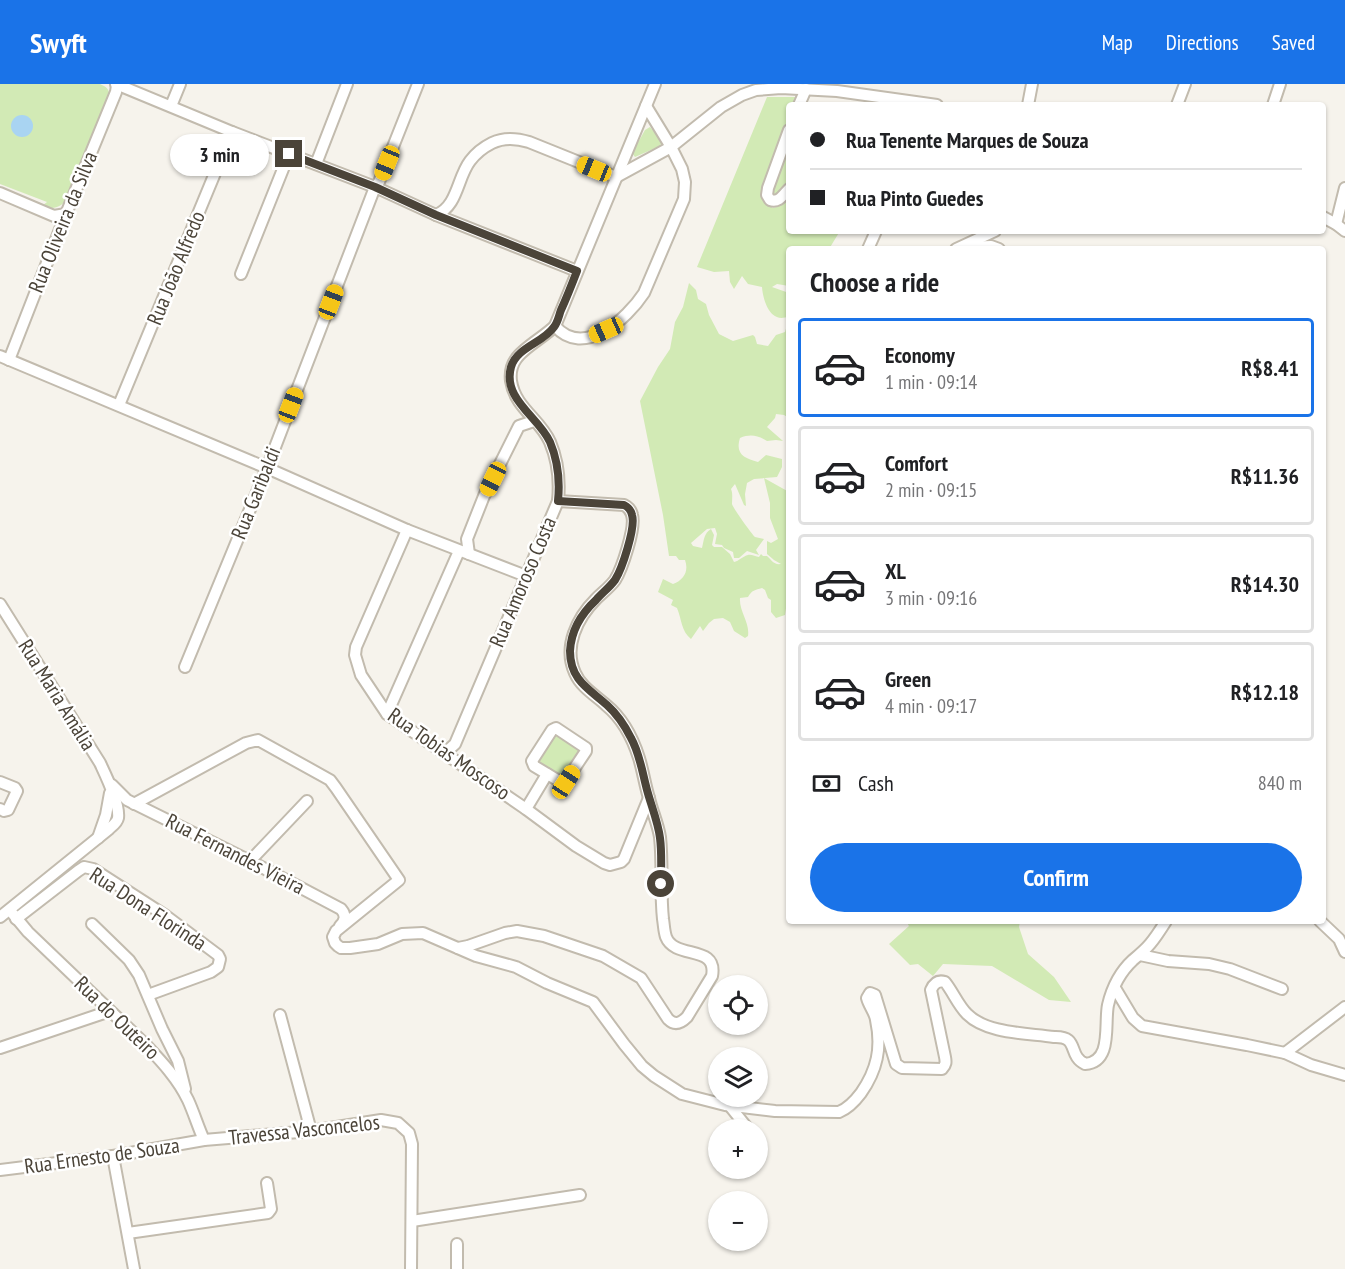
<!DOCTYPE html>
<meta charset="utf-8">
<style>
:root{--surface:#fff;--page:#f6f6f6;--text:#202124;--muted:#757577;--line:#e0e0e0;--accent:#1a73e8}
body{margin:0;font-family:"PT Sans Narrow",sans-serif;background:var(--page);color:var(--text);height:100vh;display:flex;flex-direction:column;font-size:22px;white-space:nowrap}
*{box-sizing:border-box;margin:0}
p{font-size:20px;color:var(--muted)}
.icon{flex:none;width:33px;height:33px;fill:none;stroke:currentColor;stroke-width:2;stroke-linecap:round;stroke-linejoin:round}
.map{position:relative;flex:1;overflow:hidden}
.panel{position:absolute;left:786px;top:162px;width:540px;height:678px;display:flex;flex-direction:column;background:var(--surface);border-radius:6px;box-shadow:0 2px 4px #0004}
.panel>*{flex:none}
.top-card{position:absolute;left:786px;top:18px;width:540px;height:132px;border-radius:6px;box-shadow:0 2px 4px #0004;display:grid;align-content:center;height:132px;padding:0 24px;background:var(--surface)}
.fabs{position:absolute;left:708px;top:891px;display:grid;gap:12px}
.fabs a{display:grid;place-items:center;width:60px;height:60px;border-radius:50%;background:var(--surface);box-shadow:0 2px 4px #0004;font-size:30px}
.end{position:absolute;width:27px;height:27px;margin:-14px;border:8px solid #4b4439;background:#fff;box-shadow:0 0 0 3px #fff}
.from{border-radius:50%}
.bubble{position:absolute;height:42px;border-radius:21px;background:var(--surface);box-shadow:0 2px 4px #0004;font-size:20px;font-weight:700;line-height:42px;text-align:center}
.car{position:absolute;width:18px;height:36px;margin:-18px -9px;border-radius:8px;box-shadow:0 0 4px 2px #0007;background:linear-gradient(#f5c518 24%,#345 0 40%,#f5c518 0 76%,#345 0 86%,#f5c518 0)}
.top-card b{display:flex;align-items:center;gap:21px;height:57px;font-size:22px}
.top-card b+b{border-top:2px solid var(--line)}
.top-card i{width:15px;height:15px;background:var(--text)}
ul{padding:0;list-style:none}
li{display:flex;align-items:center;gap:18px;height:99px;margin:0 12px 9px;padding:0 12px;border:3px solid var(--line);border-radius:6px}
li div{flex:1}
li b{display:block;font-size:22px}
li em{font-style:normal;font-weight:700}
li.current{border-color:var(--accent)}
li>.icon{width:54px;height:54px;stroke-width:1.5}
h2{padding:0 24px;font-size:27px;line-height:72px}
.pay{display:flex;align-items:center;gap:15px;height:66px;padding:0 24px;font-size:22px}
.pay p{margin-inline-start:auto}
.button{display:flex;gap:12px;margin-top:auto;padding:12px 24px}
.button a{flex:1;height:69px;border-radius:36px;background:var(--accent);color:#fff;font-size:24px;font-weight:700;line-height:69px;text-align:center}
header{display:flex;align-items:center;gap:36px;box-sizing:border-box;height:84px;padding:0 30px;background:var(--accent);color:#fff}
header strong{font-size:28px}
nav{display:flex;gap:33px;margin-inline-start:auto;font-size:21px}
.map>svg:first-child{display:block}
.green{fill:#d2eab5}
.water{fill:#a9d4f2}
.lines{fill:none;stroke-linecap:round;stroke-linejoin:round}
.minor-casing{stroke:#c2bbae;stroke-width:14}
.minor{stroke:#fff;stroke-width:10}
.route{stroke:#4b4439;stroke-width:8}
.labels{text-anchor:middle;stroke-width:5;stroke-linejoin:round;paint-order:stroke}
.street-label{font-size:21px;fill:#4b4439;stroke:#fff}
</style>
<header>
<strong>Swyft</strong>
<nav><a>Map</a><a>Directions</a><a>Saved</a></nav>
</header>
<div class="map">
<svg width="1345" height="1185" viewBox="0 0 1345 1185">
<rect width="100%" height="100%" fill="#f6f3ec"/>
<g class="green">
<path d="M 0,0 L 100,0 C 107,3 110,6 109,13 L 68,114 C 60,124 54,126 42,122 L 47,118 L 0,100 Z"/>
<path d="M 767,13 L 797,13 L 794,21 L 789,21 L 789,37 L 773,77 L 764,112 L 765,119 L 773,124 L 779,122 L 789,112 L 789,147 L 840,147 L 829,165 L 789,165 L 789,202 L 777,200 L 772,203 L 789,209 L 789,232 C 771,241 763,217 762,203 L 748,200 L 742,192 L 734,205 L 730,198 L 729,187 L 714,188 L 697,183 Z"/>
<path d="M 650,43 L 662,57 L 660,62 L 635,73 L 632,69 L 645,46 Z"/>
<path d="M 789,57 L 789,89 L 785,103 L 776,111 L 773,110 L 773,106 Z"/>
<path d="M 689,199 L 696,206 L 698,215 L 706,220 L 709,231 L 719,250 L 733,257 L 753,251 L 755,253 L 757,260 L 768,262 L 776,251 L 785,248 L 787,241 L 789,240 L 789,334 L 784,331 L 776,330 L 775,334 L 767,343 L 783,357 L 776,356 L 767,357 C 757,351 750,350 740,354 C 735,370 744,374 758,378 L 766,371 L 782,375 L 782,383 L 777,393 L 754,395 L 747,399 L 745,410 L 746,422 L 744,421 L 735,400 L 731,405 C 733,410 732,414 732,420 C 733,424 751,449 755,453 L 764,455 L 756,466 L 759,471 L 747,467 L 739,474 L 734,474 L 733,468 L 724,464 L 722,461 L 715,460 L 717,450 L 715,444 L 707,445 L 691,459 L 693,462 L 702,464 C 704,456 704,449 711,445 L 714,451 L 712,461 L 714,463 L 722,463 L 730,470 L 734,478 C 739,477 743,472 748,471 C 751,470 756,473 759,473 L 761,470 L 763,472 L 767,472 C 772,476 773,481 781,480 L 774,476 L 767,470 L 767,457 L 771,459 L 778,455 L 770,434 L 770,419 L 764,394 L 789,408 L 789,461 L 786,465 L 789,475 L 789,518 L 787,518 L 785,531 L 776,534 L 771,528 L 771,516 L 768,514 L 765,506 L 762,504 C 755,506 752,506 748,513 L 740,514 C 739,528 750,538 748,552 L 745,554 L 734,547 L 730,538 L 723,534 L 714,535 L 709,539 L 703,547 L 700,542 L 691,555 C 681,547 682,536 677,524 L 671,521 L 673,516 L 658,508 L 663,495 L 673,500 C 684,496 689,487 685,476 L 679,476 L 676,472 L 669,472 L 663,431 L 640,317 L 658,283 L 670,265 L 675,238 L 683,223 Z"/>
<path d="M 555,646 L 584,663 L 564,698 L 533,677 Z"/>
<path d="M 906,837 L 928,837 L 930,839 L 932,837 L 1020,837 L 1019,843 L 1028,870 L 1054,893 L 1071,918 L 1049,916 L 992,882 L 943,880 L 933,892 L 918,880 L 910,881 L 889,860 L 909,842 Z"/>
</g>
<circle class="water" cx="22" cy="42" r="11"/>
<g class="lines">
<g class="minor-casing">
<g id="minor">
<path d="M 116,0 L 232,48 L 375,103 L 436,131 L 577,187"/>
<path d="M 799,21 L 806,5"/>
<path d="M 1028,21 L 1032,0"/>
<path d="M 1177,21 L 1185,0"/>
<path d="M 1273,21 L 1280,0"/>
<path d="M 171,22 L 180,0"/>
<path d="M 789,46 L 768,104 L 767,111 L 770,116 C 779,119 783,111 789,105"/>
<path d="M 316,80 L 347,0"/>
<path d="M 616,93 L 671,63 L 721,23 L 742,11 L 756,6 L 781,4 L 837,7 L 937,21"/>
<path d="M 0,109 L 54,132 L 66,130"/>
<path d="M 436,131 C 458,122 457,94 470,77 C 476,69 484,63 492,59 C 504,53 516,54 529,58 L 616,93"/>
<path d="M 1323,133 L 1336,140 L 1345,147"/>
<path d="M 1336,140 L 1345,104"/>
<path d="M 967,163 L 991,162 L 999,165"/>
<path d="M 868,165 L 876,147"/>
<path d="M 956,165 L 995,147"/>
<path d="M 241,190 L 289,70"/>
<path d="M 555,242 C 583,275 627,235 644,209 L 684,115 L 685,98 L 682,85 L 671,63 L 646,22"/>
<path d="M 0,272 L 267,384 L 407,446 L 526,492"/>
<path d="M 9,276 L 66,130 L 116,8 L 117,1"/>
<path d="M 119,321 L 232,48"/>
<path d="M 407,446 L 356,563 L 355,571 L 361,591 L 387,630 L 526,725 L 576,762 L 604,779 L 610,781 L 621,778 L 624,775 L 649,714"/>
<path d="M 469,470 L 467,455 L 484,412 L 519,342 L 534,337"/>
<path d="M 0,520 L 100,679 C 106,692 120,720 118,734 C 117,739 112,742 109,745 L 0,833"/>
<path d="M 185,583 L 267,384 L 375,103 L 379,98 L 418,0"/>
<path d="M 387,630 L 459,467"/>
<path d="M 556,644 L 586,664 L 586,667 L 564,700 L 534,682 L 532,677 L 552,646 Z"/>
<path d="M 445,669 L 455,660 L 558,417 C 560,397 558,377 550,358 C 540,335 515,324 511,297 C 510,289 511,282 516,275 C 523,264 544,253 555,242 L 655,0"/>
<path d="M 0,698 L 15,704 L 17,707 L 8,726 L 4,727 L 0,725"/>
<path d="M 112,701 L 127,716 L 250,777 L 341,825 C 346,831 346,836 340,842"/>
<path d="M 134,720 L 246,659 L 258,656 L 330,696 L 336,704 L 399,796 L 336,847 L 333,853 L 335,859 L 338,862 L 341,864 L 350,864 L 378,860 L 402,850 L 423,849 L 476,872 L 516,883 L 547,899 L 593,918 L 624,960 L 642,982 L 654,992 L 682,1010 L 725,1021 L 775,1027 L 839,1028 C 849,1024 855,1017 861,1009 C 877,986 882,964 876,936 C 875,928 869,922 867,914 L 870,909 L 875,911 L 896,980 L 902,984 L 942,985 C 946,981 946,978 945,973 L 931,906 C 934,899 938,896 945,898 C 953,908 958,921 967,930 C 987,950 1027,949 1054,953 C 1080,952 1067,971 1085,980 C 1113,978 1104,940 1108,921 C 1112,904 1120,888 1133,876 C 1139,871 1145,866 1150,860 C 1156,853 1161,845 1166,837"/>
<path d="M 526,725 L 547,690"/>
<path d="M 98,754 L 106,731 L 110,709"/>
<path d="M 250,777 L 307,717"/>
<path d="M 13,830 L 28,848 L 147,962 C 162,978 178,995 188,1016 C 194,1029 198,1043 204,1056"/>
<path d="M 16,835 L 78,787 L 84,783 L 93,785 L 166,832 L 218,871 L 220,875 L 218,883 L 211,888 L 148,911"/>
<path d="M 1320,837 L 1339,855 L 1345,868"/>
<path d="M 92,840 L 129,876 L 139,891 L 162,945 L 178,977 L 185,1005"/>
<path d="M 458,864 L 468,862 L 505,849 L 517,847 L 544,852 L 603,872 L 641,894 L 668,935 C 675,942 681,939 687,933 L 712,892 C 718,860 675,876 666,853 C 664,847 664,841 663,835 C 660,808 663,780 660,753 C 658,740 652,727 649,714 C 645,701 643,687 639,674 C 633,655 622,634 606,621 C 595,611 581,603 575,589 C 563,563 577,534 596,515 C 602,509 610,503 615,496 C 622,485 636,443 632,431 C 631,426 628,423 624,421 L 558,417"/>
<path d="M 1140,871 L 1168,877 L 1209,880 L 1230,885 L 1282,905"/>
<path d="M 1115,904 L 1133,934 L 1142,942 L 1247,961 L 1285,969 L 1311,981 L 1345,991"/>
<path d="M 280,931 L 311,1047"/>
<path d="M 0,964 L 110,927"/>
<path d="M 1285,969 L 1345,923"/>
<path d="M 729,1021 L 749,1046"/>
<path d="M 113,1072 L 134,1185"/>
<path d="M 0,1086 L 113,1072 L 204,1056 L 311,1047 L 381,1036 L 398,1039 L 409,1049 L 412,1060 L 411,1185"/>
<path d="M 412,1137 L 580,1111"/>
<path d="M 128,1149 L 268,1129 L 271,1125 L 267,1099"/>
<path d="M 457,1185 L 457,1160"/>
</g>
</g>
<use href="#minor" class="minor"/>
</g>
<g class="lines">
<path class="route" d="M 289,70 L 375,103 L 436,131 L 577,187 C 572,200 567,213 561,226 C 559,231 558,238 554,243 C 543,259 517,263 511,283 C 502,315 539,333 550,358 C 558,377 560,397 558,417 L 624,421 C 628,423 631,426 632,431 C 636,443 622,485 615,496 C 609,504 602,509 596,516 C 582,529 571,547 570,567 C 570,596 589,605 607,621 C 617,630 625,642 631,654 C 639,668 642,686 646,702 C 650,719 658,737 660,754 C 662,769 661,785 661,800"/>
</g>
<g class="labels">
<g class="street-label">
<text transform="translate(63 138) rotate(-68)" y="7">Rua Oliveira da Silva</text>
<text transform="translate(176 184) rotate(-68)" y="7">Rua João Alfredo</text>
<text transform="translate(256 409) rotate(-68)" y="7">Rua Garibaldi</text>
<text transform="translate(523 498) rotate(-67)" y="7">Rua Amoroso Costa</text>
<text transform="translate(57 611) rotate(58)" y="7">Rua Maria Amália</text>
<text transform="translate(449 670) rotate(35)" y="7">Rua Tobias Moscoso</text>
<text transform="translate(235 770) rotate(27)" y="7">Rua Fernandes Vieira</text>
<text transform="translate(148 825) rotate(33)" y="7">Rua Dona Florinda</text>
<text transform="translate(117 934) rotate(44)" y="7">Rua do Outeiro</text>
<text transform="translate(304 1046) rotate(-6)" y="7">Travessa Vasconcelos</text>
<text transform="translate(102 1072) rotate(-8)" y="7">Rua Ernesto de Souza</text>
</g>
</g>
</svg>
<div class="fabs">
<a><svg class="icon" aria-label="locate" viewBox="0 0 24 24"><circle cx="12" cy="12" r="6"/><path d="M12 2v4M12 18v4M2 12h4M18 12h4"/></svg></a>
<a><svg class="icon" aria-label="layers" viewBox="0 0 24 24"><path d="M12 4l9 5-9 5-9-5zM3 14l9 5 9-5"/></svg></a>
<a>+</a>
<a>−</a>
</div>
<i class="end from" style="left:661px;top:800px"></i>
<i class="end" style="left:289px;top:70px"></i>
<div class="bubble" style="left:170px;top:50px;width:99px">3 min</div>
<i class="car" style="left:387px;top:79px;rotate:202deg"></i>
<i class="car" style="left:594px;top:85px;rotate:292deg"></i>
<i class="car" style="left:331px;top:218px;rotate:21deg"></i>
<i class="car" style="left:606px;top:246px;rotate:246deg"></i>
<i class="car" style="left:291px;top:321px;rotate:21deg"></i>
<i class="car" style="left:493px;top:395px;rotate:206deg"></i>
<i class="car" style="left:566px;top:698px;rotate:33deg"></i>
<div class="top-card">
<b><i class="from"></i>Rua Tenente Marques de Souza</b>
<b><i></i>Rua Pinto Guedes</b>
</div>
<section class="panel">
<h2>Choose a ride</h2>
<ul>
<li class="current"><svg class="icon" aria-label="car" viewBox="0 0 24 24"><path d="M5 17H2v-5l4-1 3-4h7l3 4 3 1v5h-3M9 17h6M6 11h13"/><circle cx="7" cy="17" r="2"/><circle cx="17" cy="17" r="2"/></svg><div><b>Economy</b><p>1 min · 09:14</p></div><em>R$8.41</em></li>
<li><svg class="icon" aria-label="car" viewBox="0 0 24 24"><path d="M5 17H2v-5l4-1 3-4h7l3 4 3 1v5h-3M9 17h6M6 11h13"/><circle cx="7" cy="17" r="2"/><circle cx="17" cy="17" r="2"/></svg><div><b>Comfort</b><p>2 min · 09:15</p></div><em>R$11.36</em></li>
<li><svg class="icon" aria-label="car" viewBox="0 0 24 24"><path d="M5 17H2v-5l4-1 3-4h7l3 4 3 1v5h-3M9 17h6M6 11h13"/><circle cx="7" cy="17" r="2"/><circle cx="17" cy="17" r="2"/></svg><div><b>XL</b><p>3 min · 09:16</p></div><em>R$14.30</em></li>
<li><svg class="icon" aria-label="car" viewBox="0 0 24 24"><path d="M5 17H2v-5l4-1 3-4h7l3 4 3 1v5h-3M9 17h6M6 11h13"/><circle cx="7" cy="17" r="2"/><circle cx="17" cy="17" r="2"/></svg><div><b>Green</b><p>4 min · 09:17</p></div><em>R$12.18</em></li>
</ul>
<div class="pay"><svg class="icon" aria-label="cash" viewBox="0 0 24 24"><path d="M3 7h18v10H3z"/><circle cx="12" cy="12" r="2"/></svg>Cash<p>840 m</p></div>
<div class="button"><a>Confirm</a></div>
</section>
</div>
